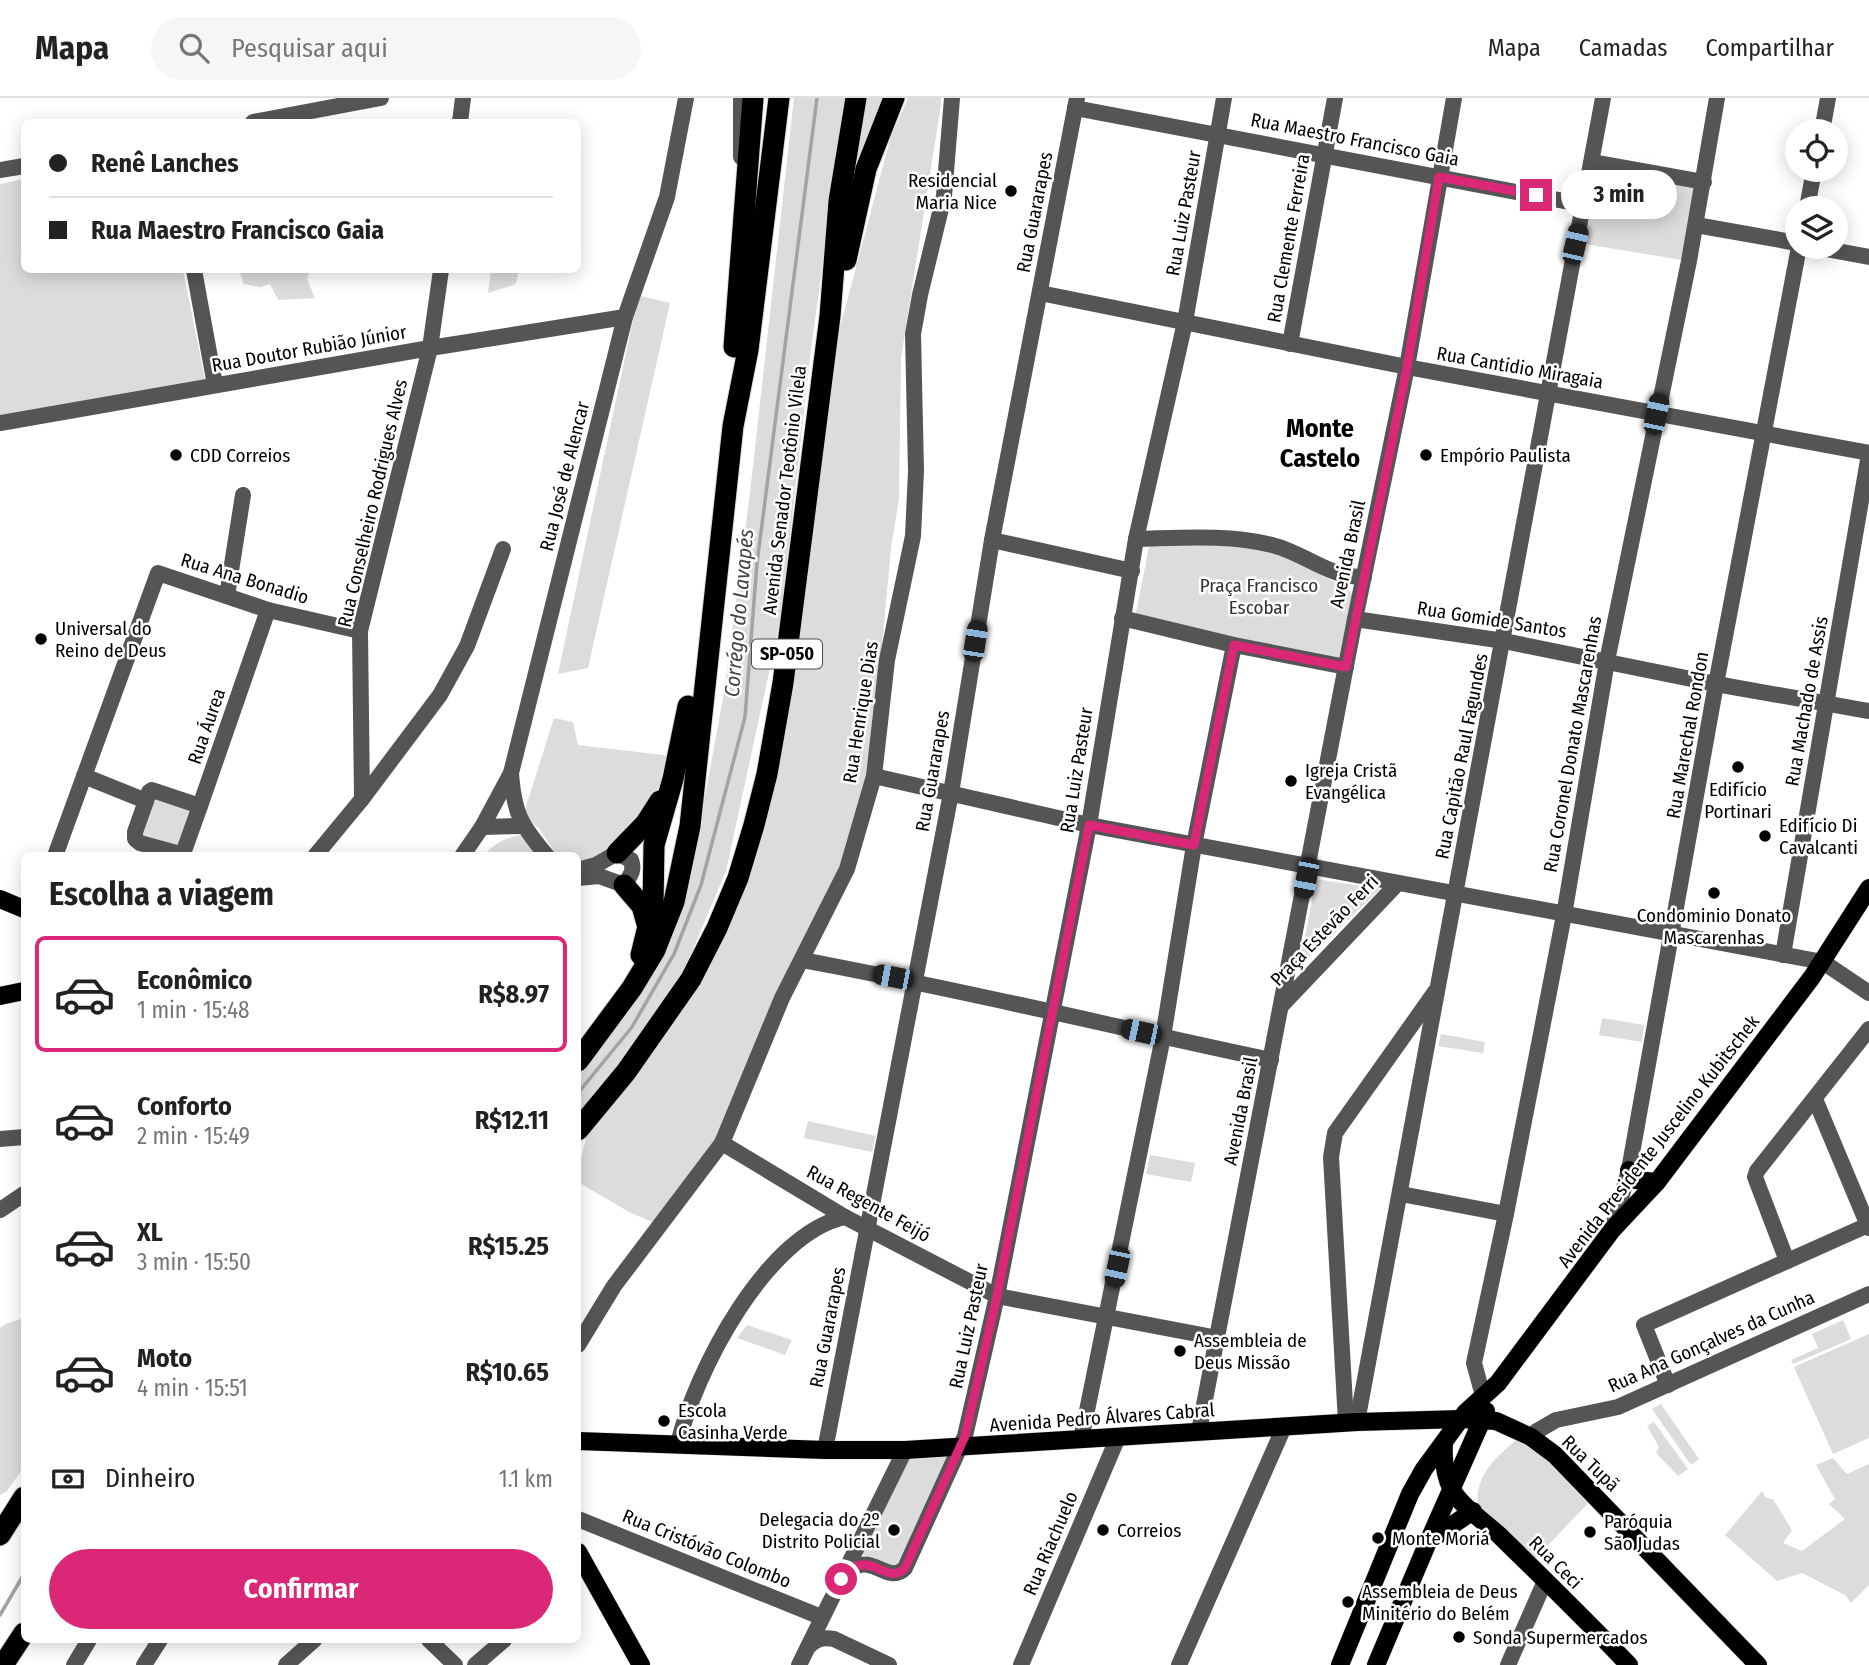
<!DOCTYPE html>
<html lang="pt">
<meta charset="utf-8">
<style>
:root{--surface:#fff;--page:#f6f6f6;--text:#222;--muted:#767676;--line:#e0e0e0;--accent:#db2777}
body{margin:0;font-family:"Fira Sans Condensed",sans-serif;background:var(--page);color:var(--text);height:100vh;display:flex;flex-direction:column;font-size:26px;white-space:nowrap}
*{box-sizing:border-box;margin:0}
p{font-size:23px;color:var(--muted)}
.icon{flex:none;width:38px;height:38px;fill:none;stroke:currentColor;stroke-width:2;stroke-linecap:round;stroke-linejoin:round}
.map{position:relative;flex:1;overflow:hidden}
.details{position:absolute;left:21px;top:754px;width:560px;height:791px;display:flex;flex-direction:column;background:var(--surface);border-radius:10px;box-shadow:0 4px 18px #0003}
.details>*{flex:none}
.top-card{position:absolute;left:21px;top:21px;width:560px;height:154px;border-radius:10px;box-shadow:0 4px 18px #0003;display:grid;align-content:center;height:154px;padding:0 28px;background:var(--surface)}
.buttons{position:absolute;left:1785px;top:21px;display:grid;gap:14px}
.buttons a{display:grid;place-items:center;width:63px;height:63px;border-radius:50%;background:var(--surface);box-shadow:0 4px 18px #0003;font-size:35px}
.end{position:absolute;width:32px;height:32px;margin:-16px;border:9px solid #db2777;background:#fff;box-shadow:0 0 0 4px #fff}
.from{border-radius:50%}
.bubble{position:absolute;height:49px;border-radius:24px;background:var(--surface);box-shadow:0 4px 18px #0003;font-size:23px;font-weight:700;line-height:49px;text-align:center}
.car{position:absolute;width:21px;height:42px;margin:-21px -10px;border-radius:9px;box-shadow:0 0 5px 2px #0007;background:linear-gradient(#222 24%,#8ab4d8 0 40%,#222 0 76%,#8ab4d8 0 86%,#222 0)}
.top-card b{display:flex;align-items:center;gap:24px;height:66px;font-size:26px}
.top-card b+b{border-top:2px solid var(--line)}
.top-card i{width:18px;height:18px;background:var(--text)}
ul{padding:0;list-style:none}
li{display:flex;align-items:center;gap:21px;height:116px;margin:0 14px 10px;padding:0 14px;border:4px solid transparent;border-radius:10px}
li div{flex:1}
li b{display:block;font-size:26px}
li em{font-style:normal;font-weight:700}
li.current{border-color:var(--accent)}
li>.icon{width:63px;height:63px;stroke-width:1.5}
h2{padding:0 28px;font-size:32px;line-height:84px}
.pay{display:flex;align-items:center;gap:18px;height:77px;padding:0 28px;font-size:26px}
.pay p{margin-inline-start:auto}
.cta{display:flex;gap:14px;margin-top:auto;padding:14px 28px}
.cta a{flex:1;height:80px;border-radius:42px;background:var(--accent);color:#fff;font-size:28px;font-weight:700;line-height:80px;text-align:center}
header{display:flex;align-items:center;gap:42px;box-sizing:border-box;height:98px;padding:0 35px;background:var(--surface);border-bottom:2px solid var(--line)}
header strong{font-size:33px}
nav{display:flex;gap:38px;margin-inline-start:auto;font-size:24px}
.search{width:490px;height:63px;background:var(--page);display:flex;align-items:center;gap:18px;box-sizing:border-box;padding:0 24px;border-radius:38px;color:var(--muted);font-size:26px}
.map>svg:first-child{display:block}
.green{fill:#dcdcdc}
.lines{fill:none;stroke-linecap:round;stroke-linejoin:round}
.stream{stroke:#a3a3a3;stroke-width:3.5}
.major-casing{stroke:#dbdbdb;stroke-width:19}
.highway-casing{stroke:#dbdbdb;stroke-width:23}
.minor{stroke:#555;stroke-width:16}
.major{stroke:#000;stroke-width:18}
.highway{stroke:#000;stroke-width:21}
.route{stroke:#db2777;stroke-width:9}
.poi-dot{fill:#000;stroke:#fff;stroke-width:2.5}
.labels{text-anchor:middle;stroke-width:5;stroke-linejoin:round;paint-order:stroke}
.shield{fill:#fff;stroke:#4c4c4c;stroke-width:2}
.shield-label{font-size:18px;font-weight:bold;fill:#000}
.street-label{font-size:19px;fill:#000;stroke:#fff}
.poi-label{font-size:19px;fill:#000;stroke:#fff;text-anchor:start}
.park-label{font-size:19px;fill:#333;stroke:#fff}
.water-label{font-size:21px;font-style:italic;fill:#444;stroke:#fff}
.district-label{font-size:26px;font-weight:bold;fill:#000;stroke:#fff}
</style>
<header>
<strong>Mapa</strong>
<div class="search"><svg class="icon" aria-label="search" viewBox="0 0 24 24"><circle cx="10" cy="10" r="6"/><path d="M15 15l6 6"/></svg>Pesquisar aqui</div>
<nav><a>Mapa</a><a>Camadas</a><a>Compartilhar</a></nav>
</header>
<div class="map">
<svg width="1869" height="1567" viewBox="0 0 1869 1567">
<rect width="100%" height="100%" fill="#fff"/>
<g class="green">
<path d="M 794,0 L 846,0 L 811,251 L 781,519 L 726,773 L 682,877 L 578,1021 L 578,970 L 680,811 L 693,763 L 724,595 L 750,395 Z"/>
<path d="M 861,0 L 883,0 L 851,86 Z"/>
<path d="M 908,0 L 941,0 L 941,6 L 901,260 L 899,401 L 891,450 L 870,678 L 843,770 L 718,1044 L 655,1125 L 629,1114 L 578,1084 L 578,1070 L 588,1035 L 741,779 L 797,530 L 838,237 L 891,38 Z"/>
<path d="M 1598,70 L 1697,89 L 1682,162 L 1585,146 Z"/>
<path d="M 24,81 L 24,172 L 183,172 L 205,282 L 0,320 L 0,86 Z"/>
<path d="M 240,172 L 310,172 L 307,181 L 315,200 L 278,202 L 270,186 L 260,189 L 243,186 Z"/>
<path d="M 491,172 L 519,172 L 516,186 L 488,195 Z"/>
<path d="M 641,198 L 670,205 L 588,570 L 558,576 L 635,212 Z"/>
<path d="M 1160,445 C 1197,447 1240,443 1275,455 C 1302,465 1329,480 1353,496 L 1341,561 L 1135,520 L 1149,449 Z"/>
<path d="M 554,620 L 573,624 L 578,647 L 672,658 C 666,682 633,734 612,749 C 602,757 589,761 578,766 L 578,758 L 557,758 L 539,730 L 523,718 Z"/>
<path d="M 155,697 L 192,710 L 177,752 L 140,740 Z"/>
<path d="M 523,737 L 540,758 L 483,758 C 493,746 508,738 523,737 Z"/>
<path d="M 1316,781 L 1380,791 L 1299,870 Z"/>
<path d="M 1602,920 L 1644,927 L 1642,944 L 1599,937 Z"/>
<path d="M 1441,936 L 1485,944 L 1483,955 L 1438,948 Z"/>
<path d="M 808,1023 L 876,1038 L 872,1054 L 804,1040 Z"/>
<path d="M 1150,1057 L 1195,1065 L 1191,1084 L 1146,1076 Z"/>
<path d="M 24,1220 L 24,1369 L 6,1394 L 0,1397 L 0,1230 L 5,1226 Z"/>
<path d="M 1843,1222 L 1851,1241 L 1793,1266 L 1791,1262 L 1818,1250 L 1812,1236 Z"/>
<path d="M 747,1227 L 792,1242 L 785,1257 L 737,1240 Z"/>
<path d="M 1869,1236 L 1869,1340 L 1833,1356 L 1794,1269 Z"/>
<path d="M 1661,1306 L 1699,1361 L 1691,1367 L 1652,1311 Z"/>
<path d="M 1654,1324 L 1688,1371 L 1678,1378 L 1656,1355 L 1659,1349 L 1647,1328 Z"/>
<path d="M 1519,1340 L 1534,1349 L 1593,1400 L 1535,1461 L 1480,1413 C 1469,1383 1497,1357 1519,1340 Z"/>
<path d="M 910,1356 L 946,1358 L 949,1363 L 894,1473 L 860,1455 Z"/>
<path d="M 1833,1360 L 1847,1376 L 1869,1366 L 1869,1487 L 1851,1505 L 1845,1497 L 1802,1475 L 1777,1483 L 1725,1437 L 1762,1393 L 1766,1400 L 1773,1401 L 1792,1432 L 1783,1445 L 1802,1453 L 1845,1421 L 1829,1406 L 1835,1401 L 1816,1367 Z"/>
</g>
<g class="lines">
<g class="stream">
<path d="M 578,995 L 632,929 L 674,856 L 701,787 L 745,619 L 757,465 L 817,0"/>
<path d="M 0,1517 L 24,1476"/>
</g>
<g class="major-casing">
<g id="major">
<path d="M 0,801 L 24,811"/>
<path d="M 0,898 L 24,893"/>
<path d="M 1629,1072 L 1636,1082 L 1657,1084"/>
<path d="M 578,1343 L 825,1352 L 905,1352 L 1357,1324 L 1461,1321 L 1496,1323 L 1531,1339 L 1555,1357 L 1758,1567"/>
<path d="M 1444,1345 C 1443,1361 1444,1377 1452,1392 C 1463,1410 1484,1423 1499,1437 C 1543,1480 1587,1523 1629,1567"/>
<path d="M 1430,1442 L 1473,1413"/>
<path d="M 578,1454 L 641,1567"/>
<path d="M 1340,1567 L 1410,1396 L 1424,1371 L 1465,1315 L 1498,1285 L 1612,1132 L 1657,1084 L 1812,879 L 1869,790"/>
<path d="M 1376,1567 L 1428,1444 L 1486,1313"/>
</g>
</g>
<g class="highway-casing">
<g id="highway">
<path d="M 846,162 L 866,71 L 894,0"/>
<path d="M 734,249 L 753,0"/>
<path d="M 617,755 L 646,725 L 660,703"/>
<path d="M 624,787 L 642,808 L 648,829"/>
<path d="M 641,857 L 653,808 L 654,747 L 673,681 L 688,608"/>
<path d="M 578,963 L 632,890 L 655,852 L 674,804 L 690,728 L 733,328 L 748,252 L 779,0"/>
<path d="M 578,1032 L 626,974 L 691,881 L 717,830 L 738,780 L 754,727 L 767,676 L 783,585 L 830,218 L 839,103 L 856,0"/>
<path d="M 0,1437 L 24,1399"/>
<path d="M 3,1567 L 24,1535"/>
</g>
</g>
<g class="minor">
<path d="M 741,0 L 741,59"/>
<path d="M 1075,10 L 1585,107"/>
<path d="M 253,24 L 381,0"/>
<path d="M 460,24 L 463,0"/>
<path d="M 1822,33 L 1828,0"/>
<path d="M 1593,64 L 1704,84"/>
<path d="M 0,72 L 24,68"/>
<path d="M 1807,110 L 1814,72"/>
<path d="M 1696,127 L 1797,145"/>
<path d="M 1815,149 L 1869,159"/>
<path d="M 194,172 L 215,287"/>
<path d="M 1040,195 L 1407,269 L 1869,355"/>
<path d="M 1290,246 L 1335,0"/>
<path d="M 0,325 L 430,250 L 625,219"/>
<path d="M 1136,441 C 1181,440 1228,436 1272,447 C 1305,455 1327,479 1364,479"/>
<path d="M 992,442 L 1132,473"/>
<path d="M 227,498 L 243,397"/>
<path d="M 1122,520 L 1234,547 L 1346,569"/>
<path d="M 1355,521 L 1504,543 L 1716,586 L 1869,613"/>
<path d="M 511,675 C 514,716 521,727 547,758"/>
<path d="M 84,678 L 146,703 L 149,694 L 152,692 L 200,708"/>
<path d="M 874,678 L 1089,727 L 1823,864 L 1869,895"/>
<path d="M 362,701 L 360,533 L 430,250 L 441,172"/>
<path d="M 146,703 L 135,734 L 135,741 L 140,745 L 180,756 L 185,750 L 200,708 L 268,512"/>
<path d="M 482,729 L 523,728"/>
<path d="M 55,758 L 158,475 L 268,512 L 360,533"/>
<path d="M 315,758 L 362,701 L 440,597 L 467,548 L 503,451"/>
<path d="M 462,758 L 482,729 L 511,675 L 625,219 L 667,99 L 686,0"/>
<path d="M 578,772 L 596,767 L 617,755 L 631,762 C 635,773 630,778 624,787 L 599,778 L 578,780"/>
<path d="M 1783,857 L 1869,356"/>
<path d="M 802,862 C 959,891 1115,929 1271,962"/>
<path d="M 1282,907 L 1397,786"/>
<path d="M 1815,1001 L 1869,1130"/>
<path d="M 0,1041 L 24,1039"/>
<path d="M 722,1045 L 845,1119 L 997,1198 L 1218,1240"/>
<path d="M 1401,1096 L 1506,1116"/>
<path d="M 0,1112 L 24,1096"/>
<path d="M 1612,1132 L 1629,1072 L 1716,586 L 1799,149"/>
<path d="M 1787,1163 L 1755,1079 L 1757,1073 L 1869,931"/>
<path d="M 578,1247 L 614,1188 L 722,1045 L 782,900 L 847,771 L 874,678 L 887,562 L 913,438 L 916,373 L 913,236 L 920,197 L 944,98 L 952,0"/>
<path d="M 1668,1287 L 1644,1227 L 1868,1127"/>
<path d="M 1483,1298 L 1474,1265 L 1506,1116 L 1564,817 L 1607,563 L 1689,163 L 1717,0"/>
<path d="M 1346,1324 L 1331,1059 L 1335,1035 L 1435,894"/>
<path d="M 1357,1324 L 1603,0"/>
<path d="M 1199,1333 L 1355,521 L 1407,269 L 1454,0"/>
<path d="M 1531,1339 L 1537,1333 L 1556,1322 L 1618,1309 L 1869,1196"/>
<path d="M 1081,1342 L 1163,939 L 1194,747 L 1234,547"/>
<path d="M 678,1346 C 695,1274 766,1136 845,1119"/>
<path d="M 825,1352 L 951,695 L 992,442 L 1077,0"/>
<path d="M 578,1421 L 821,1519"/>
<path d="M 841,1481 C 847,1476 853,1469 860,1467 C 877,1463 891,1485 905,1470 L 965,1338 L 997,1198 L 1089,727 L 1136,441 L 1185,224 L 1224,0"/>
<path d="M 429,1542 L 455,1567"/>
<path d="M 808,1549 C 817,1541 822,1539 834,1541 L 889,1567"/>
<path d="M 74,1567 L 89,1542"/>
<path d="M 144,1567 L 160,1542"/>
<path d="M 286,1567 L 314,1542"/>
<path d="M 475,1567 L 504,1542"/>
<path d="M 799,1567 L 905,1352"/>
<path d="M 1021,1567 L 1118,1339"/>
<path d="M 1179,1567 L 1284,1329"/>
<path d="M 1508,1567 L 1545,1483"/>
</g>
<use href="#major" class="major"/>
<use href="#highway" class="highway"/>
</g>
<g class="lines">
<path class="route" d="M 841,1481 C 847,1476 853,1469 860,1467 C 877,1464 891,1485 905,1470 L 965,1338 L 997,1198 L 1089,727 L 1194,747 L 1234,547 L 1346,569 L 1407,270 L 1439,79 L 1536,97"/>
</g>
<g class="poi-dot">
<circle cx="1011" cy="93" r="7"/>
<circle cx="176" cy="357" r="7"/>
<circle cx="1426" cy="357" r="7"/>
<circle cx="41" cy="541" r="7"/>
<circle cx="1738" cy="669" r="7"/>
<circle cx="1291" cy="683" r="7"/>
<circle cx="1765" cy="738" r="7"/>
<circle cx="1714" cy="795" r="7"/>
<circle cx="1180" cy="1253" r="7"/>
<circle cx="664" cy="1323" r="7"/>
<circle cx="894" cy="1432" r="7"/>
<circle cx="1103" cy="1432" r="7"/>
<circle cx="1590" cy="1434" r="7"/>
<circle cx="1378" cy="1440" r="7"/>
<circle cx="1348" cy="1504" r="7"/>
<circle cx="1459" cy="1539" r="7"/>
</g>
<g class="labels">
<rect class="shield" x="752" y="541.5" width="70" height="29" rx="5"/>
<g class="shield-label">
<text x="787" y="562">SP-050</text>
</g>
<g class="street-label">
<text transform="translate(1355 41) rotate(11)" y="7">Rua Maestro Francisco Gaia</text>
<text transform="translate(1034 114) rotate(-79)" y="7">Rua Guararapes</text>
<text transform="translate(1183 115) rotate(-80)" y="7">Rua Luiz Pasteur</text>
<text transform="translate(1288 140) rotate(-80)" y="7">Rua Clemente Ferreira</text>
<text transform="translate(309 250) rotate(-10)" y="7">Rua Doutor Rubião Júnior</text>
<text transform="translate(1520 269) rotate(10)" y="7">Rua Cantidio Miragaia</text>
<text transform="translate(564 378) rotate(-76)" y="7">Rua José de Alencar</text>
<text transform="translate(784 392) rotate(-83)" y="7">Avenida Senador Teotônio Vilela</text>
<text transform="translate(372 405) rotate(-77)" y="7">Rua Conselheiro Rodrigues Alves</text>
<text transform="translate(1347 456) rotate(-78)" y="7">Avenida Brasil</text>
<text transform="translate(245 480) rotate(17)" y="7">Rua Ana Bonadio</text>
<text transform="translate(1492 521) rotate(9)" y="7">Rua Gomide Santos</text>
<text transform="translate(1806 603) rotate(-80)" y="7">Rua Machado de Assis</text>
<text transform="translate(860 614) rotate(-81)" y="7">Rua Henrique Dias</text>
<text transform="translate(206 628) rotate(-71)" y="7">Rua Áurea</text>
<text transform="translate(1687 637) rotate(-80)" y="7">Rua Marechal Rondon</text>
<text transform="translate(1572 646) rotate(-80)" y="7">Rua Coronel Donato Mascarenhas</text>
<text transform="translate(1461 658) rotate(-79)" y="7">Rua Capitão Raul Fagundes</text>
<text transform="translate(1076 672) rotate(-81)" y="7">Rua Luiz Pasteur</text>
<text transform="translate(932 673) rotate(-80)" y="7">Rua Guararapes</text>
<text transform="translate(1324 832) rotate(-46)" y="7">Praça Estevão Ferri</text>
<text transform="translate(1240 1013) rotate(-79)" y="7">Avenida Brasil</text>
<text transform="translate(1658 1043) rotate(-52)" y="7">Avenida Presidente Juscelino Kubitschek</text>
<text transform="translate(869 1105) rotate(29)" y="7">Rua Regente Feijó</text>
<text transform="translate(968 1228) rotate(-78)" y="7">Rua Luiz Pasteur</text>
<text transform="translate(827 1229) rotate(-79)" y="7">Rua Guararapes</text>
<text transform="translate(1711 1243) rotate(-24)" y="7">Rua Ana Gonçalves da Cunha</text>
<text transform="translate(1102 1319) rotate(-4)" y="7">Avenida Pedro Álvares Cabral</text>
<text transform="translate(1591 1365) rotate(44)" y="7">Rua Tupã</text>
<text transform="translate(1050 1445) rotate(-67)" y="7">Rua Riachuelo</text>
<text transform="translate(707 1450) rotate(22)" y="7">Rua Cristóvão Colombo</text>
<text transform="translate(1556 1464) rotate(45)" y="7">Rua Ceci</text>
</g>
<g class="poi-label">
<text x="997" y="89" text-anchor="end">Residencial<tspan x="997" dy="22">Maria Nice</tspan></text>
<text x="190" y="364">CDD Correios</text>
<text x="1440" y="364">Empório Paulista</text>
<text x="55" y="537">Universal do<tspan x="55" dy="22">Reino de Deus</tspan></text>
<text x="1305" y="679">Igreja Cristã<tspan x="1305" dy="22">Evangélica</tspan></text>
<text x="1738" y="698" text-anchor="middle">Edifício<tspan x="1738" dy="22">Portinari</tspan></text>
<text x="1779" y="734">Edifício Di<tspan x="1779" dy="22">Cavalcanti</tspan></text>
<text x="1714" y="824" text-anchor="middle">Condominio Donato<tspan x="1714" dy="22">Mascarenhas</tspan></text>
<text x="1194" y="1249">Assembleia de<tspan x="1194" dy="22">Deus Missão</tspan></text>
<text x="678" y="1319">Escola<tspan x="678" dy="22">Casinha Verde</tspan></text>
<text x="880" y="1428" text-anchor="end">Delegacia do 2º<tspan x="880" dy="22">Distrito Policial</tspan></text>
<text x="1604" y="1430">Paróquia<tspan x="1604" dy="22">São Judas</tspan></text>
<text x="1117" y="1439">Correios</text>
<text x="1392" y="1447">Monte Moriá</text>
<text x="1362" y="1500">Assembleia de Deus<tspan x="1362" dy="22">Minitério do Belém</tspan></text>
<text x="1473" y="1546">Sonda Supermercados</text>
</g>
<g class="park-label">
<text x="1259" y="494">Praça Francisco<tspan x="1259" dy="22">Escobar</tspan></text>
</g>
<g class="water-label">
<text transform="translate(739 515) rotate(-85)" y="7">Corrégo do Lavapés</text>
</g>
<g class="district-label">
<text x="1320" y="339">Monte<tspan x="1320" dy="30">Castelo</tspan></text>
</g>
</g>
</svg>
<div class="buttons">
<a><svg class="icon" aria-label="locate" viewBox="0 0 24 24"><circle cx="12" cy="12" r="6"/><path d="M12 2v4M12 18v4M2 12h4M18 12h4"/></svg></a>
<a><svg class="icon" aria-label="layers" viewBox="0 0 24 24"><path d="M12 4l9 5-9 5-9-5zM3 14l9 5 9-5"/></svg></a>
</div>
<i class="end from" style="left:841px;top:1481px"></i>
<i class="end" style="left:1536px;top:97px"></i>
<div class="bubble" style="left:1561px;top:72px;width:116px">3 min</div>
<i class="car" style="left:1575px;top:146px;rotate:13deg"></i>
<i class="car" style="left:1656px;top:316px;rotate:12deg"></i>
<i class="car" style="left:975px;top:543px;rotate:9deg"></i>
<i class="car" style="left:1306px;top:780px;rotate:191deg"></i>
<i class="car" style="left:893px;top:879px;rotate:281deg"></i>
<i class="car" style="left:1141px;top:934px;rotate:282deg"></i>
<i class="car" style="left:1117px;top:1169px;rotate:192deg"></i>
<div class="top-card">
<b><i class="from"></i>Renê Lanches</b>
<b><i></i>Rua Maestro Francisco Gaia</b>
</div>
<section class="details">
<h2>Escolha a viagem</h2>
<ul>
<li class="current"><svg class="icon" aria-label="car" viewBox="0 0 24 24"><path d="M5 17H2v-5l4-1 3-4h7l3 4 3 1v5h-3M9 17h6M6 11h13"/><circle cx="7" cy="17" r="2"/><circle cx="17" cy="17" r="2"/></svg><div><b>Econômico</b><p>1 min · 15:48</p></div><em>R$8.97</em></li>
<li><svg class="icon" aria-label="car" viewBox="0 0 24 24"><path d="M5 17H2v-5l4-1 3-4h7l3 4 3 1v5h-3M9 17h6M6 11h13"/><circle cx="7" cy="17" r="2"/><circle cx="17" cy="17" r="2"/></svg><div><b>Conforto</b><p>2 min · 15:49</p></div><em>R$12.11</em></li>
<li><svg class="icon" aria-label="car" viewBox="0 0 24 24"><path d="M5 17H2v-5l4-1 3-4h7l3 4 3 1v5h-3M9 17h6M6 11h13"/><circle cx="7" cy="17" r="2"/><circle cx="17" cy="17" r="2"/></svg><div><b>XL</b><p>3 min · 15:50</p></div><em>R$15.25</em></li>
<li><svg class="icon" aria-label="car" viewBox="0 0 24 24"><path d="M5 17H2v-5l4-1 3-4h7l3 4 3 1v5h-3M9 17h6M6 11h13"/><circle cx="7" cy="17" r="2"/><circle cx="17" cy="17" r="2"/></svg><div><b>Moto</b><p>4 min · 15:51</p></div><em>R$10.65</em></li>
</ul>
<div class="pay"><svg class="icon" aria-label="cash" viewBox="0 0 24 24"><path d="M3 7h18v10H3z"/><circle cx="12" cy="12" r="2"/></svg>Dinheiro<p>1.1 km</p></div>
<div class="cta"><a>Confirmar</a></div>
</section>
</div>
